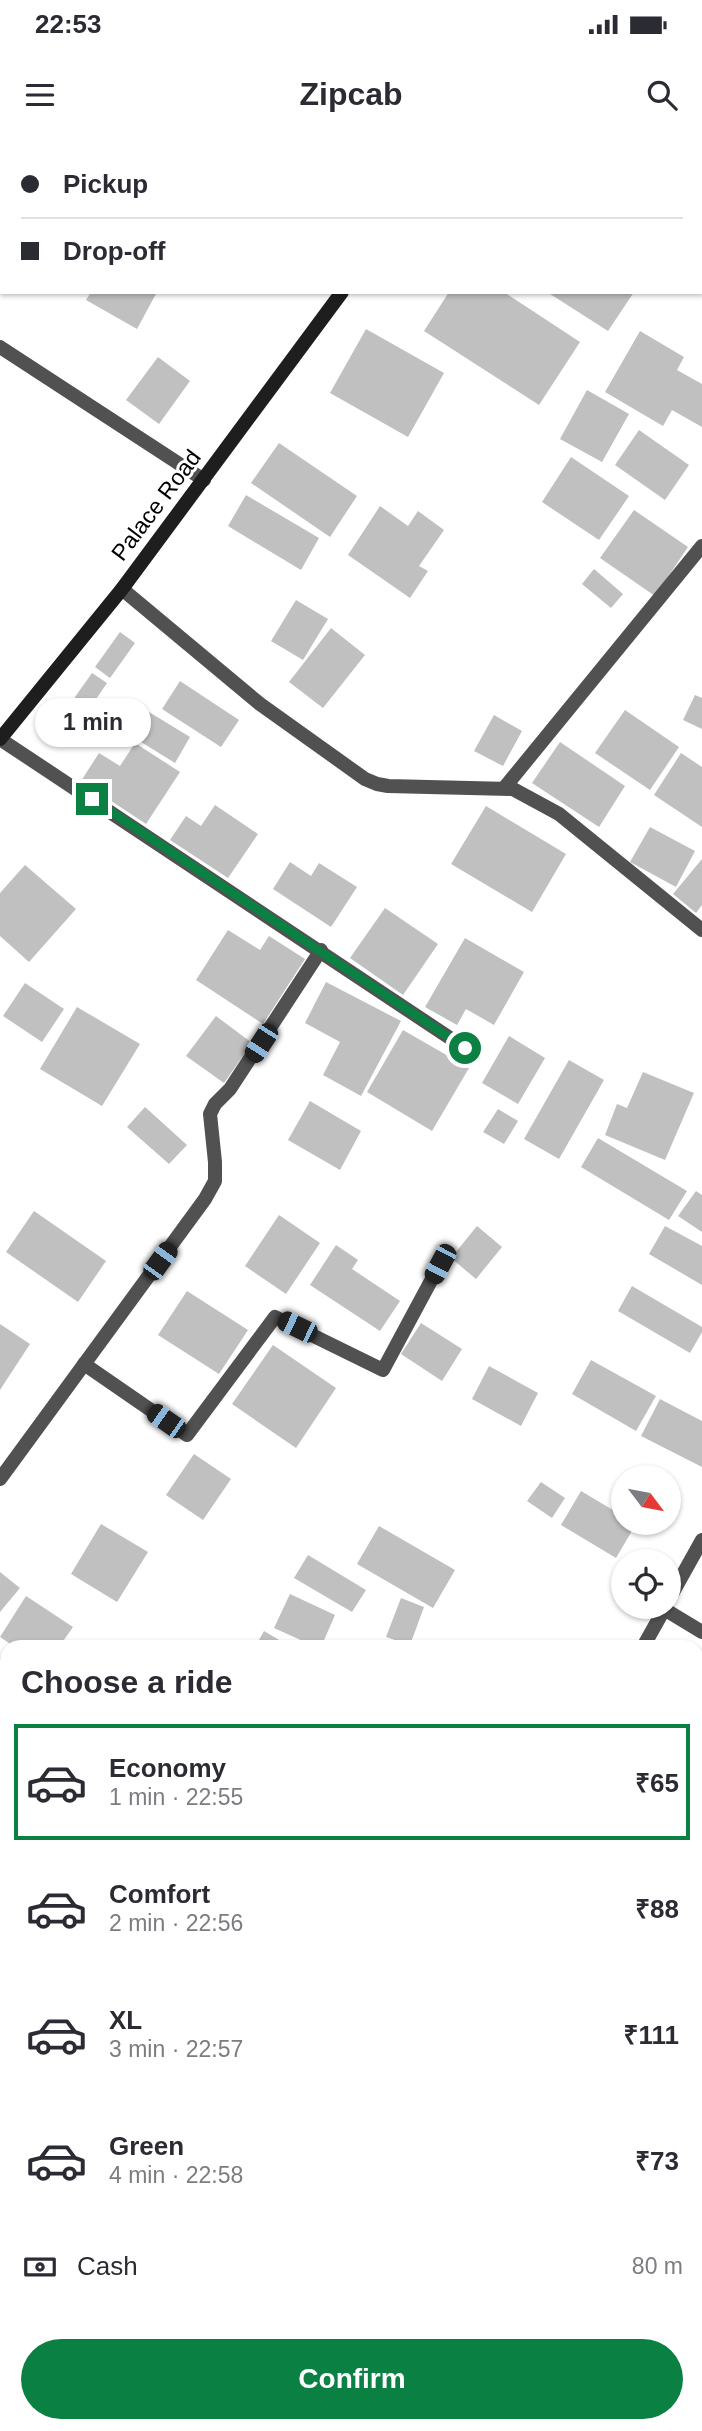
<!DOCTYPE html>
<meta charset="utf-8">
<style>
:root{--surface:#fff;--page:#f7f7f7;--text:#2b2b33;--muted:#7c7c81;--line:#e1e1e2;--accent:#0b8043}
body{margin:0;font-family:Helvetica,sans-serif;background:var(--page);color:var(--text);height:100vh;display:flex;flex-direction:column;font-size:26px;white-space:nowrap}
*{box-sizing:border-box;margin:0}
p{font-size:23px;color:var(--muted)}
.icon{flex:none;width:38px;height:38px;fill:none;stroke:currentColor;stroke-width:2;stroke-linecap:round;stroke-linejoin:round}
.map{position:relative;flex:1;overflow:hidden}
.sheet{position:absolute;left:0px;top:1500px;width:704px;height:793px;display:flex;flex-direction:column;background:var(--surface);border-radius:21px 21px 0 0;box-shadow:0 2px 5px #0004}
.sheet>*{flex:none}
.hud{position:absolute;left:0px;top:0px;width:704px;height:154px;box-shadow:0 2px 5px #0004;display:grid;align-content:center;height:154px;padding:0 21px;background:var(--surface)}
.needle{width:46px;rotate:122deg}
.buttons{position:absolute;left:611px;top:1325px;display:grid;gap:14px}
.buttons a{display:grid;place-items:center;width:70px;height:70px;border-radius:50%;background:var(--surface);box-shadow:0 2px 5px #0004;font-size:35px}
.end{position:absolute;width:32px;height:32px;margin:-16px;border:9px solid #0b8043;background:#fff;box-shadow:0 0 0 4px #fff}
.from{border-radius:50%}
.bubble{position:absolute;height:49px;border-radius:24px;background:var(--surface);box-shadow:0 2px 5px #0004;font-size:23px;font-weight:700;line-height:49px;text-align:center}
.car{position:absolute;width:21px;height:42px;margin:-21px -10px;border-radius:9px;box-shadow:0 0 5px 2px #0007;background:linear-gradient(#222 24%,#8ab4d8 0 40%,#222 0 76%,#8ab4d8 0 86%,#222 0)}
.hud b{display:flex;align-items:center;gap:24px;height:66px;font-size:26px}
.hud b+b{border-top:2px solid var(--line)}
.hud i{width:18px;height:18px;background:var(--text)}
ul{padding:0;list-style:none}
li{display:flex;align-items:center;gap:21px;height:116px;margin:0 14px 10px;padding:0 7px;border:4px solid transparent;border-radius:0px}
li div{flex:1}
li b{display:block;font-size:26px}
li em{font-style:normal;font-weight:700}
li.selected{border-color:var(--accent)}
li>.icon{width:63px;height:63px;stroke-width:1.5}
h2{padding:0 21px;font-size:32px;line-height:84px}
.pay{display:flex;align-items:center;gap:18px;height:77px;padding:0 21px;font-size:26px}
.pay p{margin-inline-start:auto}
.action{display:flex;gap:14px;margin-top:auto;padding:14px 21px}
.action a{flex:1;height:80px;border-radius:42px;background:var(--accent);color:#fff;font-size:28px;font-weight:700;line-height:80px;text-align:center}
.status{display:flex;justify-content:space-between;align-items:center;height:49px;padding:0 35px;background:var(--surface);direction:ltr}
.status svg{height:19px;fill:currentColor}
header{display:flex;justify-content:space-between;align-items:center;height:91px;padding:0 21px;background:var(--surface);font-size:32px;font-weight:700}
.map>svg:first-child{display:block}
.building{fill:#c0c0c0}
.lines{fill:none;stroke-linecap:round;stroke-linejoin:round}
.minor{stroke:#515151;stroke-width:14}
.secondary{stroke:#1e1e1e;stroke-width:14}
.route{stroke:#0b8043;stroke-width:9}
.labels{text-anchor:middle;stroke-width:6;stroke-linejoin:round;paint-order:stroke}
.street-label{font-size:23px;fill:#000;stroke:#fff}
</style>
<div class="status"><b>22:53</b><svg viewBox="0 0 49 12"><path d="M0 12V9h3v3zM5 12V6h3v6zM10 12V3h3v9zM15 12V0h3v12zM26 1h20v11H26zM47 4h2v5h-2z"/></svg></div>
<header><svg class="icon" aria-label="menu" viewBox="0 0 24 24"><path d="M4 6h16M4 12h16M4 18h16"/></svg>Zipcab<svg class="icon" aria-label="search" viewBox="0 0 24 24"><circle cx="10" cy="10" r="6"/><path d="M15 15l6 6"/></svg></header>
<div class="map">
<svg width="702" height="2291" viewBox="0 0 702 2291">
<rect width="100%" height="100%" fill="#fff"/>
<g class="building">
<path d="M 91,152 L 157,152 L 137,189 L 86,160 Z"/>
<path d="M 449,152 L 504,152 L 580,202 L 539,265 L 424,191 Z"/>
<path d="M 547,152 L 634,152 L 608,191 Z"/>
<path d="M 366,189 L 444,233 L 408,297 L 330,253 Z"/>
<path d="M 640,191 L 684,217 L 677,230 L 702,244 L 702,287 L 672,270 L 663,286 L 605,252 Z"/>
<path d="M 158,217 L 190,241 L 159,284 L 126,260 Z"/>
<path d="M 587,250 L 629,274 L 602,322 L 560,299 Z"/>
<path d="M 639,290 L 689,325 L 665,360 L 615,325 Z"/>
<path d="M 279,303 L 357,356 L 330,397 L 251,343 Z"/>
<path d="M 571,317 L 629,356 L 599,400 L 542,362 Z"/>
<path d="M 246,355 L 319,398 L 301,430 L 228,386 Z"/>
<path d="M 380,366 L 408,386 L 418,371 L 444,390 L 419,426 L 428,431 L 410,458 L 348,415 Z"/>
<path d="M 634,370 L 688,407 L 655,456 L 600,418 Z"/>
<path d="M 594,429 L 623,454 L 611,468 L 582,444 Z"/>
<path d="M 296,460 L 328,479 L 303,520 L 271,501 Z"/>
<path d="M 331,488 L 365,515 L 323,568 L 289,542 Z"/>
<path d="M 120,492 L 135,503 L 110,538 L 95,527 Z"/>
<path d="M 92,533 L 107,543 L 86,574 L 70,564 Z"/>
<path d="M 180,541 L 239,580 L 221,607 L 162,569 Z"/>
<path d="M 695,555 L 702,558 L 702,589 L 683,580 Z"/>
<path d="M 625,570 L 679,607 L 650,650 L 595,613 Z"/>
<path d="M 149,572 L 190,597 L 175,623 L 133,597 Z"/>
<path d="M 494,575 L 522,591 L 503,626 L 474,611 Z"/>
<path d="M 560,602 L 625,646 L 599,687 L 532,643 Z"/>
<path d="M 135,603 L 180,632 L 146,684 L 81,641 L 99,613 L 120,626 Z"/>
<path d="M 681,613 L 702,627 L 702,687 L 654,655 Z"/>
<path d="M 215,665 L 258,694 L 228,738 L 170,700 L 186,676 L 201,686 Z"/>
<path d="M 486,666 L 566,714 L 532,772 L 451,724 Z"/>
<path d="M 650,687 L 695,711 L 676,747 L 630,722 Z"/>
<path d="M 702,719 L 702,765 L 696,773 L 673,754 Z"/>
<path d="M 290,722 L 311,736 L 319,723 L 357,747 L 331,787 L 273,749 Z"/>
<path d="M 25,725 L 76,769 L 29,822 L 0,796 L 0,753 Z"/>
<path d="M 385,768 L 438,804 L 403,855 L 350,818 Z"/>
<path d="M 228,790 L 260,810 L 269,796 L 305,819 L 263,884 L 196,840 Z"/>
<path d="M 465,798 L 524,832 L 494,885 L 466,869 L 457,885 L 425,867 Z"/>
<path d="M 326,842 L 401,881 L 361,956 L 323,935 L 340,902 L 305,883 Z"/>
<path d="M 25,843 L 64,869 L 42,902 L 3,876 Z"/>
<path d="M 77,867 L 140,904 L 102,966 L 40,929 Z"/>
<path d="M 216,876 L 252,903 L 224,943 L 186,916 Z"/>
<path d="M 403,890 L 469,928 L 432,991 L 367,952 Z"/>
<path d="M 509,896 L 545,918 L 518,964 L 482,943 Z"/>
<path d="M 569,920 L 604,940 L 559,1019 L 524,999 Z"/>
<path d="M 643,932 L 694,953 L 665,1020 L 605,995 L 617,964 L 627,968 Z"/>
<path d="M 310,961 L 361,991 L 340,1030 L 288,1000 Z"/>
<path d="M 145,967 L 187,1005 L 169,1024 L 127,987 Z"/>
<path d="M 498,969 L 518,981 L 504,1004 L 483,992 Z"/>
<path d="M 598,998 L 687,1051 L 669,1080 L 581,1027 Z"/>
<path d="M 696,1051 L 702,1055 L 702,1092 L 678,1076 Z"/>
<path d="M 34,1071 L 106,1121 L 78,1162 L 6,1112 Z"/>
<path d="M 279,1075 L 320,1103 L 286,1154 L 245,1126 Z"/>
<path d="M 477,1086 L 502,1107 L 476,1139 L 451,1118 Z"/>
<path d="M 665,1086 L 702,1106 L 702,1145 L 649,1114 Z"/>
<path d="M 336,1105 L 358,1120 L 352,1129 L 400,1161 L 380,1191 L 310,1145 Z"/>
<path d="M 632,1146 L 702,1187 L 702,1192 L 690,1213 L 618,1171 Z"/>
<path d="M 187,1151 L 248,1190 L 219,1234 L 158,1195 Z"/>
<path d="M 421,1183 L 462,1209 L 442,1241 L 401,1214 Z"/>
<path d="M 0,1184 L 30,1204 L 0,1250 Z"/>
<path d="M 273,1205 L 336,1248 L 296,1308 L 232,1264 Z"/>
<path d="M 591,1220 L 656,1256 L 636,1291 L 572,1254 Z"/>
<path d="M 489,1226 L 538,1253 L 521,1286 L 472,1259 Z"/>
<path d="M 660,1259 L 702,1281 L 702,1327 L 641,1296 Z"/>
<path d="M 194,1314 L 231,1339 L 203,1380 L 166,1355 Z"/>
<path d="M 541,1342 L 565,1358 L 552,1378 L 527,1361 Z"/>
<path d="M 581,1351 L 623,1376 L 623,1382 L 636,1384 L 616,1418 L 561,1385 Z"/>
<path d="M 101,1384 L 148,1412 L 117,1462 L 71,1434 Z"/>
<path d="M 379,1386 L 455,1430 L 433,1468 L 357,1424 Z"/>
<path d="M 308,1415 L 366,1450 L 352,1472 L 294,1438 Z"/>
<path d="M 0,1432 L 20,1448 L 0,1472 Z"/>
<path d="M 290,1454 L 335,1475 L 321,1507 L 316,1507 L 274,1488 Z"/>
<path d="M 26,1456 L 73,1487 L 59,1507 L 15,1507 L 0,1497 Z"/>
<path d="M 401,1458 L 424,1467 L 410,1505 L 386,1497 Z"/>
<path d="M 264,1491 L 291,1507 L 255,1507 Z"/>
<path d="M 0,1517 L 7,1521 L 7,1575 L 0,1585 Z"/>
<path d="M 696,1546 L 702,1549 L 702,1599 L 696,1609 Z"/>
<path d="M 0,1594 L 7,1599 L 7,1680 L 0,1676 Z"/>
<path d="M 0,1770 L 7,1774 L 7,1835 L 0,1831 Z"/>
<path d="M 696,1772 L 702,1776 L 702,1831 L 696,1828 Z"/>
<path d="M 0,1947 L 7,1952 L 7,1999 L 0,1994 L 0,1979 L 4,1972 L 0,1970 Z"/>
<path d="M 696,1948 L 702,1951 L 702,1990 L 696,1987 Z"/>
<path d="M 0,2007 L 7,2011 L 7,2062 L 0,2058 Z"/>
<path d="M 696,2276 L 702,2279 L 702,2291 L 676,2291 L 679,2286 L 696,2286 Z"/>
<path d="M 487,2286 L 543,2286 L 540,2291 L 483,2291 Z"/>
</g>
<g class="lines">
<g class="minor">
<path d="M 0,207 L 204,340"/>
<path d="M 122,449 L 260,564 L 365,639 L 377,644 L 388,646 L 513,649 L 559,674 L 702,790"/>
<path d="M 0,599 L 465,908"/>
<path d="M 505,647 L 702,406"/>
<path d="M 84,1224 L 187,1295 L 275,1177 L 383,1230 L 440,1124"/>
<path d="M 0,1339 L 205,1059 L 215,1041 L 215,1022 L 210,974 L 215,964 L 230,949 L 321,810"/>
<path d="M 668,1461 L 702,1400"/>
<path d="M 664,1469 L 702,1492"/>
<path d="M 643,1507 L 666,1466"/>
<path d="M 696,1896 L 702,1901"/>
</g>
<g class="secondary">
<path d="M 453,2 L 455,0"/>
<path d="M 0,599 L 122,449 L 342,152"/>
<path d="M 0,1735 L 7,1740"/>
<path d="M 696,2190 L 702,2193"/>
</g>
</g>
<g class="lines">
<path class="route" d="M 92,659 L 465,908"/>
</g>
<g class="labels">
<g class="street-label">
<text transform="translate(156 365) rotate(-53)" y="8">Palace Road</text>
</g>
</g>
</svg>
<div class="buttons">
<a><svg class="needle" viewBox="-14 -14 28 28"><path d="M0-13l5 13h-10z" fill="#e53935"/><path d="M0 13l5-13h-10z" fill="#7c7c81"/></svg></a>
<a><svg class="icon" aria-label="locate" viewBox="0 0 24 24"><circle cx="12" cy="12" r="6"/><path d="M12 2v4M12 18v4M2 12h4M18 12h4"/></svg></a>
</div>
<i class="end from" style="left:465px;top:908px"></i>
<i class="end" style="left:92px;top:659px"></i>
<div class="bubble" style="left:35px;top:558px;width:116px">1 min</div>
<i class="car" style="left:261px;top:903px;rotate:213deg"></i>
<i class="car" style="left:160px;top:1121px;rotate:36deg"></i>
<i class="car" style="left:440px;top:1124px;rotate:208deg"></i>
<i class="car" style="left:297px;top:1187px;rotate:296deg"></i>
<i class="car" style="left:166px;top:1281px;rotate:305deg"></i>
<div class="hud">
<b><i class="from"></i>Pickup</b>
<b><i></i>Drop-off</b>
</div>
<section class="sheet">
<h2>Choose a ride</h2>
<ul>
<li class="selected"><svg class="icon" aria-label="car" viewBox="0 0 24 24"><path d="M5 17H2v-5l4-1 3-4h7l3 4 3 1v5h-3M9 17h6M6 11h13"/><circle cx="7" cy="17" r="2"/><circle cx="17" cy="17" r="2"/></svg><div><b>Economy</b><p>1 min · 22:55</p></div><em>₹65</em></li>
<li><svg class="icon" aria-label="car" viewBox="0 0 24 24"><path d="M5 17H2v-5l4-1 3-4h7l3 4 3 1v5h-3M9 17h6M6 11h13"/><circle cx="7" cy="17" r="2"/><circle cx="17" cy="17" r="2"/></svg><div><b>Comfort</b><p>2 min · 22:56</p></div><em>₹88</em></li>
<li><svg class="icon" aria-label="car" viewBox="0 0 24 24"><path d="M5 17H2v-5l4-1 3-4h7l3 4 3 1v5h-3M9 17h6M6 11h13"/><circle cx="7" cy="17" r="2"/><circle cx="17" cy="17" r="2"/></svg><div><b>XL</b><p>3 min · 22:57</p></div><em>₹111</em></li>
<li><svg class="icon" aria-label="car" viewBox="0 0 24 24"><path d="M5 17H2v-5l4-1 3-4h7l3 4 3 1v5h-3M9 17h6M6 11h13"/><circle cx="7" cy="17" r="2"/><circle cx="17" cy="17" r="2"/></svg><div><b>Green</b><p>4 min · 22:58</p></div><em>₹73</em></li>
</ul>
<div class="pay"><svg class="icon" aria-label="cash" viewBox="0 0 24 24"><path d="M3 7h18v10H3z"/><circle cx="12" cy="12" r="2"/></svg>Cash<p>80 m</p></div>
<div class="action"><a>Confirm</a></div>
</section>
</div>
